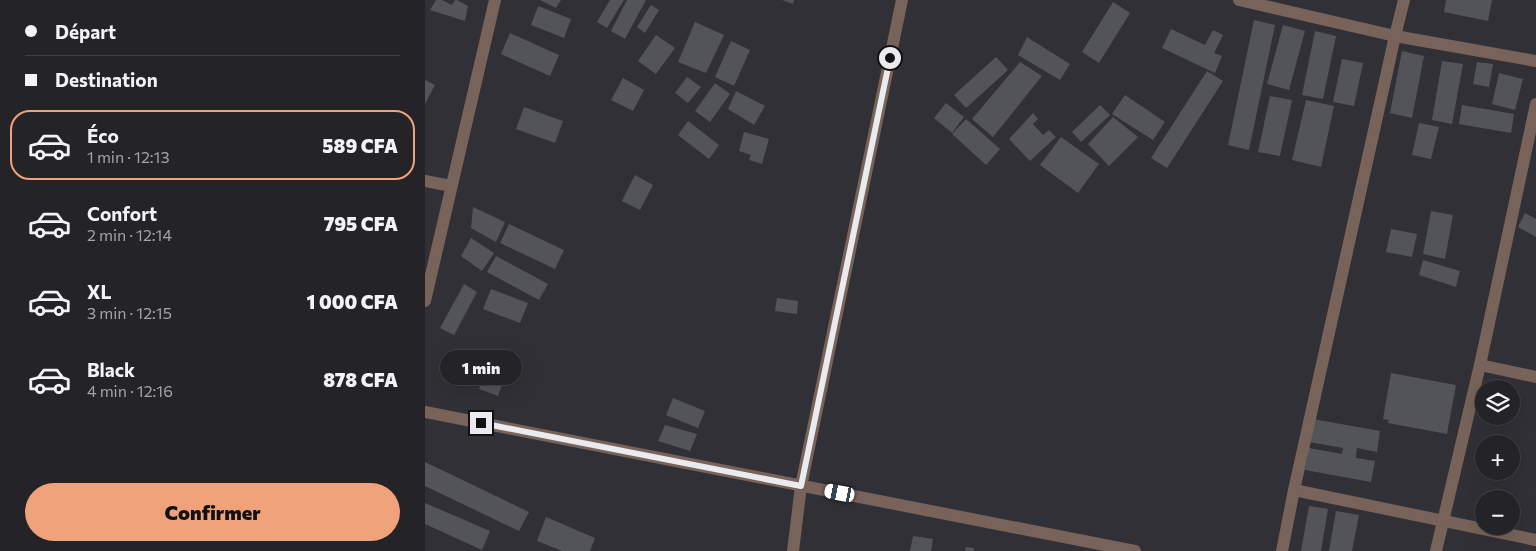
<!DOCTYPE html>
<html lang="fr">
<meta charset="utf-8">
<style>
:root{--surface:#242428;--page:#2c2c30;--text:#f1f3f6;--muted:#a3a4a8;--line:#414145;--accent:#f0a27a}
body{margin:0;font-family:Commissioner,sans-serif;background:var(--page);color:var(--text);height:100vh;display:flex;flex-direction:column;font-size:19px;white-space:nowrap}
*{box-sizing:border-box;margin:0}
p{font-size:16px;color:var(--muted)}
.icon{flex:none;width:28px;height:28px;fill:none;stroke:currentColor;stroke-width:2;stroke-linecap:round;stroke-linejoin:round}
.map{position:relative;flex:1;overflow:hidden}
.panel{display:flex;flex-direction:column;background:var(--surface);width:425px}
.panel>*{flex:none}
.top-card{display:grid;align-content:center;height:110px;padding:0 25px;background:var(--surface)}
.fabs{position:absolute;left:1050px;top:380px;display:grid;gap:10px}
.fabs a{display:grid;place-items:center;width:45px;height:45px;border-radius:50%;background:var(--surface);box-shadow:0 5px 20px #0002,0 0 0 1px var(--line);font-size:25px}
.end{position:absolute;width:22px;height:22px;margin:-11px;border:6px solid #ebebef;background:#111;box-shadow:0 0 0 2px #111}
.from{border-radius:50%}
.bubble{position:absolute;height:35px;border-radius:18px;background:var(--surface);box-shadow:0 5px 20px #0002,0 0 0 1px var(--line);font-size:16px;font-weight:800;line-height:35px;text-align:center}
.car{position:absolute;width:15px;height:30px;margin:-15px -8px;border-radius:6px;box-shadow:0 0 4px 1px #0007;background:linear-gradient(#fff 24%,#345 0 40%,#fff 0 76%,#345 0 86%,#fff 0)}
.top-card b{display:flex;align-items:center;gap:18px;height:48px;font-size:19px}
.top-card b+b{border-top:1px solid var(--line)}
.top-card i{width:12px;height:12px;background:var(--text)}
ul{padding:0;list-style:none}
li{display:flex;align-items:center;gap:15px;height:70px;margin:0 10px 8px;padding:0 15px;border:2px solid transparent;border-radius:20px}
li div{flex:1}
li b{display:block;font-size:19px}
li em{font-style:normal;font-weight:800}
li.selected{border-color:var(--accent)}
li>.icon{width:45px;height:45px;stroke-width:1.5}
.cta{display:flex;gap:10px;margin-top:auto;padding:10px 25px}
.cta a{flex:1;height:58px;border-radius:30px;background:var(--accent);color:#111;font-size:20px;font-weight:800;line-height:58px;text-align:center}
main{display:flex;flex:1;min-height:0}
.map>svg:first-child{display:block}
.building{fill:#53535a}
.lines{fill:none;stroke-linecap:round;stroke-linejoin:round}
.minor{stroke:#776359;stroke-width:12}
.route{stroke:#ebebef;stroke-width:6}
</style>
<main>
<section class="panel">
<div class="top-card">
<b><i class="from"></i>Départ</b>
<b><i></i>Destination</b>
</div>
<ul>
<li class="selected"><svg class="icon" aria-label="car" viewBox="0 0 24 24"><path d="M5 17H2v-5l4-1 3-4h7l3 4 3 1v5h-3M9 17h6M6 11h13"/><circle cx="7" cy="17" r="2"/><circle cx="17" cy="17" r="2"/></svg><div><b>Éco</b><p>1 min · 12:13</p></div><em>589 CFA</em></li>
<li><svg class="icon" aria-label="car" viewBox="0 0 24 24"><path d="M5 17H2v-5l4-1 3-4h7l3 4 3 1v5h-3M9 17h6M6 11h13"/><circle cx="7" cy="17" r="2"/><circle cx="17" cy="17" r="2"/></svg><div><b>Confort</b><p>2 min · 12:14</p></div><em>795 CFA</em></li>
<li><svg class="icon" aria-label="car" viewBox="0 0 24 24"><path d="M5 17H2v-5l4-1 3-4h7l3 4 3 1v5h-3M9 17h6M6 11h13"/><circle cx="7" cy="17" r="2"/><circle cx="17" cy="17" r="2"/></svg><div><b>XL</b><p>3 min · 12:15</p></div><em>1 000 CFA</em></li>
<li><svg class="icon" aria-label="car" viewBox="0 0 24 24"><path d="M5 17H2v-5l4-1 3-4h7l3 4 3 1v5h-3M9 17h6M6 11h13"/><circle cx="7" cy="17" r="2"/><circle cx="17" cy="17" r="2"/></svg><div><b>Black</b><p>4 min · 12:16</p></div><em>878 CFA</em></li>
</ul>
<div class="cta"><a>Confirmer</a></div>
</section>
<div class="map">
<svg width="1111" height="551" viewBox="0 0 1111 551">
<rect width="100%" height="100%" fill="#303036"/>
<g class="building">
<path d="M 11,0 L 17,0 L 27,5 L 30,0 L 32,0 L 43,6 L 40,21 L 5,10 Z"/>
<path d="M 115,0 L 136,0 L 131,8 Z"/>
<path d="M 185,0 L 199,0 L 182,28 L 172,22 Z"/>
<path d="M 202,0 L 221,0 L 200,39 L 186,31 Z"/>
<path d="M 357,0 L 369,0 L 368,4 Z"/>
<path d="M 1021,0 L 1067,0 L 1063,21 L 1019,12 Z"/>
<path d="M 688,2 L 705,13 L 674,63 L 657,52 Z"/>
<path d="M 226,5 L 234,10 L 220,33 L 212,27 Z"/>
<path d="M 113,6 L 146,19 L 139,38 L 106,25 Z"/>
<path d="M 829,20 L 850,25 L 824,150 L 803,145 Z"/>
<path d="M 270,22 L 299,35 L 281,73 L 253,62 Z"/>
<path d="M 858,25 L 880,31 L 864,90 L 842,84 Z"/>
<path d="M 746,29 L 780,45 L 788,30 L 798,35 L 789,53 L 797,56 L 790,73 L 737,48 Z"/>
<path d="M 890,31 L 911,36 L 898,99 L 877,95 Z"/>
<path d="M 85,33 L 134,55 L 125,76 L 76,54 Z"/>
<path d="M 231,35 L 250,48 L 231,74 L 213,61 Z"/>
<path d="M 602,37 L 645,64 L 635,80 L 593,55 Z"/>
<path d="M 306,41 L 325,50 L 309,86 L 290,77 Z"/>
<path d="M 977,51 L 999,56 L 987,118 L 965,113 Z"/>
<path d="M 571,57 L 583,70 L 541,108 L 529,95 Z"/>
<path d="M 917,59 L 938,63 L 929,106 L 908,102 Z"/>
<path d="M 1017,61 L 1038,64 L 1027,124 L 1007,120 Z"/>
<path d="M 595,62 L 617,76 L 568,137 L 547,119 Z"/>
<path d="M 1052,62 L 1068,64 L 1064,87 L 1048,84 Z"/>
<path d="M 782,71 L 798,81 L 742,168 L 726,158 Z"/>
<path d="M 1074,73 L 1098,79 L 1090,110 L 1067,104 Z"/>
<path d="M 262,77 L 276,87 L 263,103 L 250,93 Z"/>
<path d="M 198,78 L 219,90 L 208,111 L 186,100 Z"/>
<path d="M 0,80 L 10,85 L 0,104 Z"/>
<path d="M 290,83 L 305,94 L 285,122 L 270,111 Z"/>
<path d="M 311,91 L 340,106 L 329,125 L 303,109 Z"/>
<path d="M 700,95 L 740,122 L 728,140 L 687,114 Z"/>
<path d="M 845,96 L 867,100 L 855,156 L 833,152 Z"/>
<path d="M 881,100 L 909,106 L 896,167 L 867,160 Z"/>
<path d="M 521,103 L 539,117 L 527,133 L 509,118 Z"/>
<path d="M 675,105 L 685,115 L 656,142 L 647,132 Z"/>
<path d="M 1037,105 L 1089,114 L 1086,133 L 1034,124 Z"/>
<path d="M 99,107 L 138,121 L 130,143 L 91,129 Z"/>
<path d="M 608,113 L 613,119 L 608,124 L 618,135 L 624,130 L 631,137 L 605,161 L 584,139 Z"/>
<path d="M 688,117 L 713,137 L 684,166 L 663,144 Z"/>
<path d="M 541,119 L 575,149 L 561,165 L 527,134 Z"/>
<path d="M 263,121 L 294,145 L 284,159 L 253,135 Z"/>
<path d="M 994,123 L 1014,127 L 1006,159 L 987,155 Z"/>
<path d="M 319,132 L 344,139 L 337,164 L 324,160 L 326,155 L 314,151 Z"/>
<path d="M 636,137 L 674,164 L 653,193 L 615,165 Z"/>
<path d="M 210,175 L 228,185 L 215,210 L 197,201 Z"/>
<path d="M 48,207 L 80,222 L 71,242 L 46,228 Z"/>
<path d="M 1006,211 L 1028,215 L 1020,259 L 998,254 Z"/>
<path d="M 1100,213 L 1111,219 L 1111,237 L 1093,227 Z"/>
<path d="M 84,224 L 139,250 L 130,269 L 75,243 Z"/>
<path d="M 966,229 L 992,234 L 987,257 L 961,252 Z"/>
<path d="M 46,238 L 69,253 L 57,271 L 36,256 Z"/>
<path d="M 71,256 L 123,284 L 114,300 L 62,272 Z"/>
<path d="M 998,260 L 1035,271 L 1031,287 L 994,275 Z"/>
<path d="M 39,284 L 52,292 L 29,335 L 15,328 Z"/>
<path d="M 66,289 L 103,303 L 95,323 L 58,309 Z"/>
<path d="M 352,298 L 373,301 L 372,314 L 350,311 Z"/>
<path d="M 66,357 L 84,364 L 73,396 L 54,389 Z"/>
<path d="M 966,373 L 1031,385 L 1022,434 L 963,423 L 964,420 L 958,419 Z"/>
<path d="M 248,398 L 280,411 L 273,428 L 241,415 Z"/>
<path d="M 888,419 L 955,431 L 952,452 L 932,448 L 931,458 L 950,461 L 946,482 L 880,470 L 884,448 L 917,454 L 918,448 L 884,442 Z"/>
<path d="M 240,425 L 272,434 L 265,451 L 233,441 Z"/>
<path d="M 0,462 L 104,512 L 94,531 L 0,486 Z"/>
<path d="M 0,503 L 65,531 L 57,550 L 0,524 Z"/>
<path d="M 884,506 L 903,509 L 896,551 L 876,551 Z"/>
<path d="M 911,511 L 934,515 L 927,551 L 904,551 Z"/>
<path d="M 121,517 L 170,538 L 165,551 L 137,551 L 112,541 Z"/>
<path d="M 488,536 L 508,539 L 506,551 L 485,551 Z"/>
<path d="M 541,547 L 549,548 L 549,551 L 540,551 Z"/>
</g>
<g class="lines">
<g class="minor">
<path d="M 814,0 L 970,36 L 1111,61"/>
<path d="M 0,181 L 26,186"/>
<path d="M 0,301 L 70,0"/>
<path d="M 1055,365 L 1111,377"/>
<path d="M 0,412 L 710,551"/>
<path d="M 869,490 L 1111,540"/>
<path d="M 368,551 L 376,486 L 477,0"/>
<path d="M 857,551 L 869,490 L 970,36 L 979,0"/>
<path d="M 1011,551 L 1055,365 L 1111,104"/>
</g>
</g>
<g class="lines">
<path class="route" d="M 56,423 L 376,486 L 465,58"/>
</g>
</svg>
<div class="fabs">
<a><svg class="icon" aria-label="layers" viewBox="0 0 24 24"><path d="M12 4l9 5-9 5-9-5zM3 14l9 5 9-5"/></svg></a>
<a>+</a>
<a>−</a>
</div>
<i class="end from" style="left:465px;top:58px"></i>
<i class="end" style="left:56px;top:423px"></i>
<div class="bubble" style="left:15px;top:350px;width:82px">1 min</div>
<i class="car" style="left:415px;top:493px;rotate:281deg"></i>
</div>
</main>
